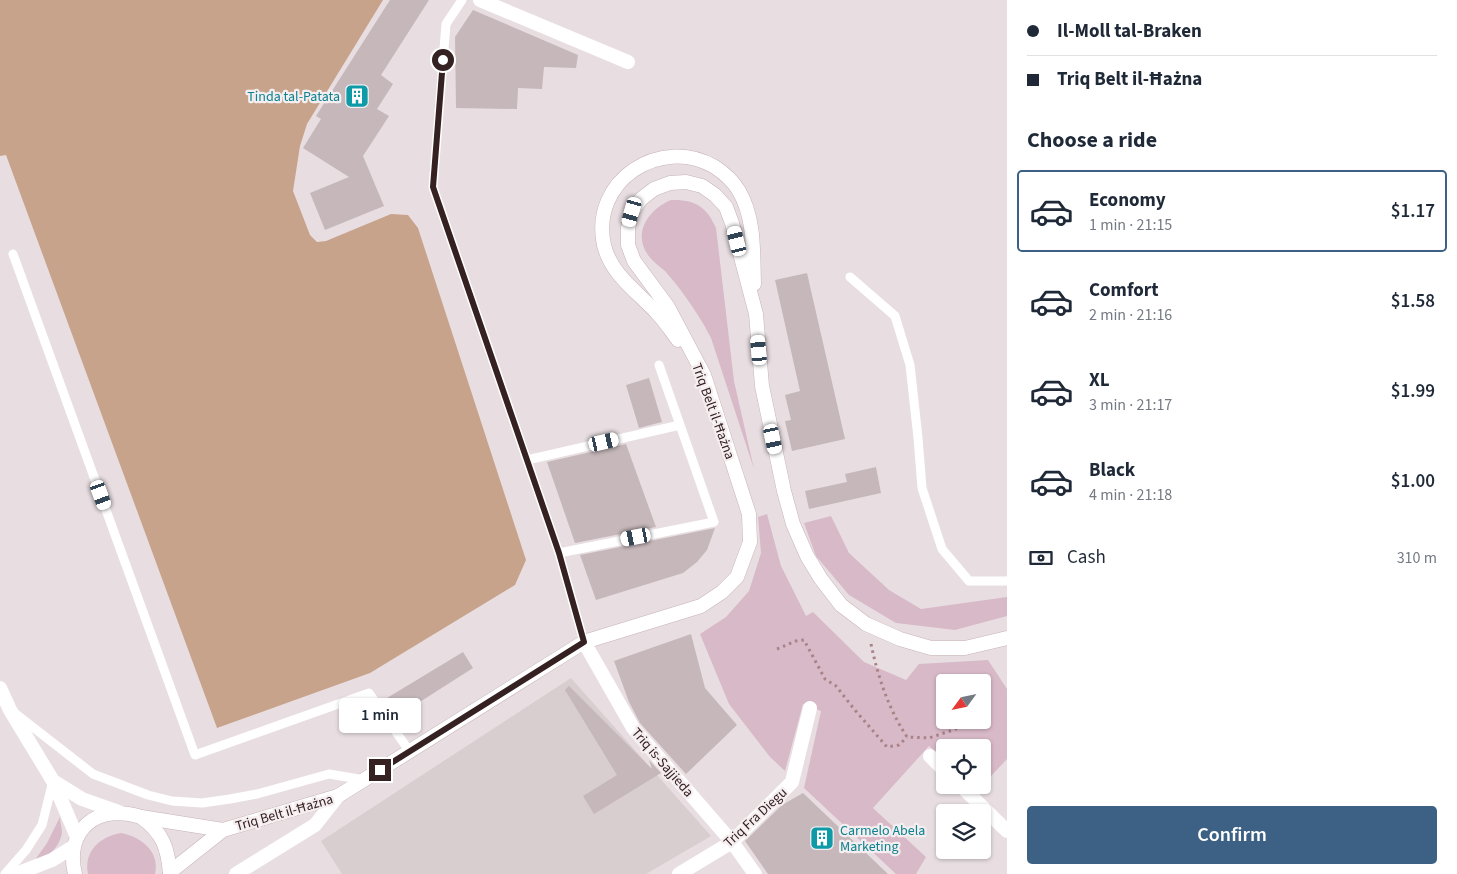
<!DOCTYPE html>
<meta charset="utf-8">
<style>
:root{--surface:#fff;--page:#f6f6f7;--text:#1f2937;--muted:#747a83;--line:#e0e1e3;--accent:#3d6184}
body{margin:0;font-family:"Source Sans 3",sans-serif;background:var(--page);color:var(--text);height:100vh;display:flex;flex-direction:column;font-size:19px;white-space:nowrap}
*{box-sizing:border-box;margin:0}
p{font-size:16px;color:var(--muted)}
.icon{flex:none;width:28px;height:28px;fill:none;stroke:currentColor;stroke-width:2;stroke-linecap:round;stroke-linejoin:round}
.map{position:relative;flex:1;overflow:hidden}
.drawer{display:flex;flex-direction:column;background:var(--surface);width:450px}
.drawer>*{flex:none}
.guide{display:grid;align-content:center;height:110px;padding:0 20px;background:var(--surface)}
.needle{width:32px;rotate:237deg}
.controls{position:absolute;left:936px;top:674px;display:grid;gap:10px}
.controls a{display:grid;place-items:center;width:55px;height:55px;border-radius:5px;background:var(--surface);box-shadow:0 1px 4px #0004;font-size:25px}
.end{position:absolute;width:22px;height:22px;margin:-11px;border:6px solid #362122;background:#fff;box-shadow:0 0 0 2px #fff}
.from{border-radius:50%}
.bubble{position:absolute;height:35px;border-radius:5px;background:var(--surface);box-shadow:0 1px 4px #0004;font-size:16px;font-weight:600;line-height:35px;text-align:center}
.car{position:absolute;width:15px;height:30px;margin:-15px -8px;border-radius:6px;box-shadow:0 0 4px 1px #0007;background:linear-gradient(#fff 24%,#345 0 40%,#fff 0 76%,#345 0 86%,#fff 0)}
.guide b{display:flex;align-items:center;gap:18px;height:48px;font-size:19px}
.guide b+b{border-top:1px solid var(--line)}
.guide i{width:12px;height:12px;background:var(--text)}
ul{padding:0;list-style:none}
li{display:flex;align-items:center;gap:15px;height:82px;margin:0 10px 8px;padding:0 10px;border:2px solid transparent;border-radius:5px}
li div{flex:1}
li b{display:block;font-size:19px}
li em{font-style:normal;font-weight:600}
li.active{border-color:var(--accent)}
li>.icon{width:45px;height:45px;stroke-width:1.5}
h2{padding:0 20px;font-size:22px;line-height:60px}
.pay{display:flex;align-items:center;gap:12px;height:55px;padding:0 20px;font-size:19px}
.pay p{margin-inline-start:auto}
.cta{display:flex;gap:10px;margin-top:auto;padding:10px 20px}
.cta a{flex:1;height:58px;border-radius:5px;background:var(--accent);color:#fff;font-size:20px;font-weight:600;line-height:58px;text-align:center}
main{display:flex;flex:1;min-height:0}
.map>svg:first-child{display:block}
.built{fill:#d8cdcf}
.green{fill:#d8b9c8;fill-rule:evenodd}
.water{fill:#c8a38b}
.building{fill:#c5b7ba}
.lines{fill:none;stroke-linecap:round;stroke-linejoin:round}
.secondary-casing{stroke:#c7b3b6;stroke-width:15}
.path{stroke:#a98285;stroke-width:3;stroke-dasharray:2.5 4;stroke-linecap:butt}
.service{stroke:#fff;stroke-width:9}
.minor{stroke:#fff;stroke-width:14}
.tertiary{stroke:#fff;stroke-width:14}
.secondary{stroke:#fff;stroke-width:14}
.route{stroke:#362122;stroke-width:6}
.labels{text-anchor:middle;stroke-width:4.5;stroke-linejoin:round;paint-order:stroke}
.culture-label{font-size:14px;fill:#0d838f;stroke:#f5eef0;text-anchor:end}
.street-label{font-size:14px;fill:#362122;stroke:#f5eef0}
</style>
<main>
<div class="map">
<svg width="1007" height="874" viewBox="0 0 1007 874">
<rect width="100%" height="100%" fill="#e8dee1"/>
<path class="built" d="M 571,678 L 711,836 L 646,874 L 342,874 L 321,841 Z"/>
<g class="green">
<path d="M 671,200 C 695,199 707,207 716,228 L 734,381 L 754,469 L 711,338 C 703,322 693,307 682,292 C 677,285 671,278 665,271 C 659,266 653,262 648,255 C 632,233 649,209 671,200 Z"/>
<path d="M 767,514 L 781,566 L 806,616 L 813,612 L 864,662 L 906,680 L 919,664 L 988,660 L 1007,689 L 1007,759 L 979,789 L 974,785 L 982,785 L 982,748 L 945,748 L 945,760 L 929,746 L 873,808 L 926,857 L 916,874 L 896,874 L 804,788 L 821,711 L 803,704 L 785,771 L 770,757 L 729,704 L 700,634 L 726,617 L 749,591 L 761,553 L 758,517 ZM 945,682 L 982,682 L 982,720 L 945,720 Z"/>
<path d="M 831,516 L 849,553 L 889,590 L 921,609 L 1007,597 L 1007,616 L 955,630 L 896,623 L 849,595 L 816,556 L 804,523 Z"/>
<path d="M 60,817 C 60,822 62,828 62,833 C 59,849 46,859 32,864 L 47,843 Z"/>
<path d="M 121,833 C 141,837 160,851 155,874 L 88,874 C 83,851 101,836 121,833 Z"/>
</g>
<path class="water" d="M 0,0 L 383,0 L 307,124 L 300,146 L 293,191 L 310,235 L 317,242 L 326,241 L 391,214 L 408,215 L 418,228 L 526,560 L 515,585 L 370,673 L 217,728 L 6,155 L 0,156 Z"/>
<g class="building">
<path d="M 390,0 L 429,0 L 381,75 L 393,84 L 377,109 L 389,116 L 363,156 L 384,206 L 325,230 L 310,193 L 349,177 L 303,148 L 321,119 L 316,116 Z"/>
<path d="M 473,10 L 578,55 L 576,68 L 544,67 L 542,89 L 518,88 L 517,109 L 456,108 L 455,37 Z"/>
<path d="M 807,273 L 845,439 L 792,451 L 785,421 L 791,420 L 785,395 L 800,391 L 775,280 Z"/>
<path d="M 649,378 L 662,422 L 639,428 L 626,385 Z"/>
<path d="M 626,444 L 656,527 L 575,543 L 547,462 Z"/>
<path d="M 876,467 L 881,493 L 809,509 L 805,491 L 847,482 L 845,474 Z"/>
<path d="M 715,528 L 707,550 L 697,562 L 683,573 L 596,600 L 580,555 Z"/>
<path d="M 691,634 L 705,688 L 737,725 L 686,774 L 640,723 L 629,702 L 614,661 Z"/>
<path d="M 463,652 L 473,668 L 415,705 L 382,701 Z"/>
<path d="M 569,686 L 652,769 L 649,760 L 661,773 L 594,814 L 583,796 L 617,775 L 565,690 Z"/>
<path d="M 803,793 L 888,874 L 768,874 L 745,841 L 782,805 Z"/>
</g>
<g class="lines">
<g class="secondary-casing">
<g id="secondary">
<path d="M 678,340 C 671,331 665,321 657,313 C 638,292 611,275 604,245 C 590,181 660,135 715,167 C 724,173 733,181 739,191 C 755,218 753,253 754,284"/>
<path d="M 141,817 C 163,833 168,848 170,874"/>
<path d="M 170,872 L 223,830 L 338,796 L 584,642 L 701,606 L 722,592 L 737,577 L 750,542 L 749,514 L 704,375 L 668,307 L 634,261 L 628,245 L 628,228 L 632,212 L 641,199 L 654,189 L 670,183 L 686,182 L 702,186 L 715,195 L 726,207 L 732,223 L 756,314 L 762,386 L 784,491 L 793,524 L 807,556 L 821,579 L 841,605 L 866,624 L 900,639 L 931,648 L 965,648 L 1007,638"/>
<path d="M 75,874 C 64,829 98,803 141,817 L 223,830"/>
</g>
</g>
<g class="path">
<path d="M 871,644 C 878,677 888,708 907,737 L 929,738 L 959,728 L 961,720"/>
<path d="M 777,649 L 796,641 L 804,640 L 825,679 L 836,686 L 854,709 L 887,747 L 899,745 L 907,737"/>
<path d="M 972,682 L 973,682"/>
</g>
<g class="service">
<path d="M 462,0 L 446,24 L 433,187 L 559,553 L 584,642"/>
<path d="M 13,254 L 195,755 L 369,693 L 410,752"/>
<path d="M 850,277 L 895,316 L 910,365 L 918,438 L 922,488 L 942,549 L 969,581 L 1007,581"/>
<path d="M 527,460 L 680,425"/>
<path d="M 559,553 L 714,522 L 659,365"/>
<path d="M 16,714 L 93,774 L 148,795 L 172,801 L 202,803 L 230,799 L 257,794 L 329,774 L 365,780"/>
<path d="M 5,874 L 26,850 L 42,825 L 53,781"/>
</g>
<g class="minor">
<path d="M 480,0 L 628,62"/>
<path d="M 930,756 L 945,771"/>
<path d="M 960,785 L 1007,831"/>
<path d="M 679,874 L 732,842 L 792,782 L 810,708"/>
</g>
<g class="tertiary">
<path d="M 584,642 L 633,728 L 732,842 L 755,874"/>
<path d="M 0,688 L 10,710 L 53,781 L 77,837"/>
<path d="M 53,781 L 82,799 L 119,812"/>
<path d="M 16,874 L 52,860 L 73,847"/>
<path d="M 236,874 L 315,825 L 338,796"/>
</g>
<use href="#secondary" class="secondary"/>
</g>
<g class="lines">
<path class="route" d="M 380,770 L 584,642 L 559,553 L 433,187 L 443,60"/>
</g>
<defs>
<g id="building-square" transform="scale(1.25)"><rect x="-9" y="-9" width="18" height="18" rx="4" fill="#0f9aa8" stroke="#f5eef0"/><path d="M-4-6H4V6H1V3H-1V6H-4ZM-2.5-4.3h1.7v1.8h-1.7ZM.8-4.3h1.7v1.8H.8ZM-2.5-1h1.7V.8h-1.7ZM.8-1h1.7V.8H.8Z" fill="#fff"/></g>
</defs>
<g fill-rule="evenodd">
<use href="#building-square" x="357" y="96"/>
<use href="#building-square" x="822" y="838"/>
</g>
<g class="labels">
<g class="culture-label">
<text x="340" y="101">Tinda tal-Patata</text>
<text x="840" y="835" text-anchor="start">Carmelo Abela<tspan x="840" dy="16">Marketing</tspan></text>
</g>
<g class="street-label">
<text transform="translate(714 411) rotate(70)" y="5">Triq Belt il-Ħażna</text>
<text transform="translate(663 762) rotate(49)" y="5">Triq is-Sajjieda</text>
<text transform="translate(284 812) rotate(-16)" y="5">Triq Belt il-Ħażna</text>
<text transform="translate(755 817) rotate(-43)" y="5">Triq Fra Diegu</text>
</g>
</g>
</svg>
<div class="controls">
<a><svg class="needle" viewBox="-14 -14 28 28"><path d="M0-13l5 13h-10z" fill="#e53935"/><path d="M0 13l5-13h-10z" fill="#747a83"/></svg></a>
<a><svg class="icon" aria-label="locate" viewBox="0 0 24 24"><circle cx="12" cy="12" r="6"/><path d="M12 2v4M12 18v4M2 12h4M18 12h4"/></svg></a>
<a><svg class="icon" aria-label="layers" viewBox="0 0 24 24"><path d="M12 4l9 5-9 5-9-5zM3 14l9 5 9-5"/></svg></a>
</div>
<i class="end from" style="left:443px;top:60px"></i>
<i class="end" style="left:380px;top:770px"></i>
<div class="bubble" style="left:339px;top:698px;width:82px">1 min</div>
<i class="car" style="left:632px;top:212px;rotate:196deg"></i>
<i class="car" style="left:737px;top:241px;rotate:346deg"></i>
<i class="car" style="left:759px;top:350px;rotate:355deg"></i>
<i class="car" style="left:773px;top:439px;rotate:168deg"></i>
<i class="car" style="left:604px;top:442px;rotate:77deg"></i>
<i class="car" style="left:101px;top:495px;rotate:160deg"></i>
<i class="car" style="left:636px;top:537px;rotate:259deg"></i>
</div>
<section class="drawer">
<div class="guide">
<b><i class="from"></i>Il-Moll tal-Braken</b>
<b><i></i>Triq Belt il-Ħażna</b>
</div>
<h2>Choose a ride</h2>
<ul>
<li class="active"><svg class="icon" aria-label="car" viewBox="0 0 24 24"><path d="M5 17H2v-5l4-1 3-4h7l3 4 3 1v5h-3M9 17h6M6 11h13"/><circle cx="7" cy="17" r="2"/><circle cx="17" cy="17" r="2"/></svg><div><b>Economy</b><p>1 min · 21:15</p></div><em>$1.17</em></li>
<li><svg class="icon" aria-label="car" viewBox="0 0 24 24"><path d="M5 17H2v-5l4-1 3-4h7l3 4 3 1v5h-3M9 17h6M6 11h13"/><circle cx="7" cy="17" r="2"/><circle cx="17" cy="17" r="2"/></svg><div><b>Comfort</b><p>2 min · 21:16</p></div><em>$1.58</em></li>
<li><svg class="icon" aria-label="car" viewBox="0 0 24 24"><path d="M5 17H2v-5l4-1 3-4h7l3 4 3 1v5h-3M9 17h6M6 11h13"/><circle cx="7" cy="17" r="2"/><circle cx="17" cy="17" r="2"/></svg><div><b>XL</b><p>3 min · 21:17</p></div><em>$1.99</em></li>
<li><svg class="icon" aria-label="car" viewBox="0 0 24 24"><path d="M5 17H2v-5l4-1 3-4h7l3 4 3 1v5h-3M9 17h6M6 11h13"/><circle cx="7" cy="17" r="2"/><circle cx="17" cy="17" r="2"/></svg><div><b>Black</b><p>4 min · 21:18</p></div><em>$1.00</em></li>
</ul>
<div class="pay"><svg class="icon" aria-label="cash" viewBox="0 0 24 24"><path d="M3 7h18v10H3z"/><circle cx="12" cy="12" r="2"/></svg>Cash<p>310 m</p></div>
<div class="cta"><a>Confirm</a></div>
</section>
</main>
